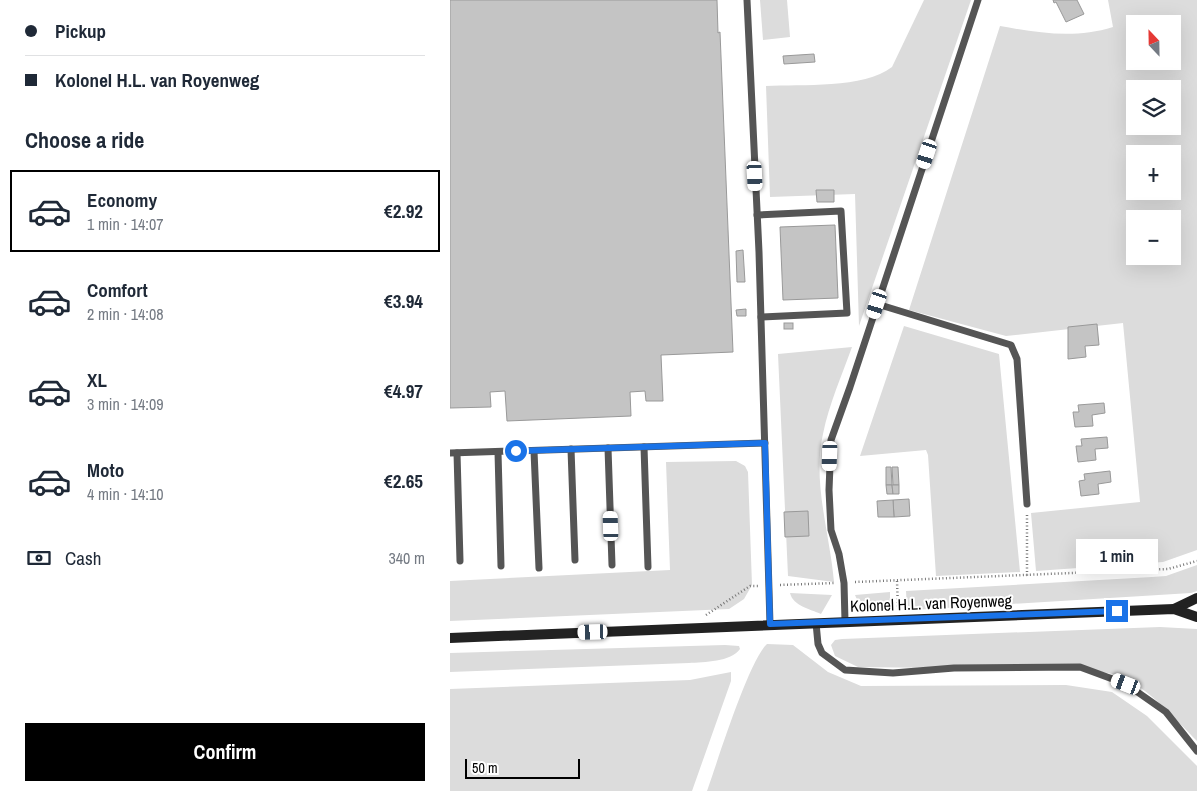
<!DOCTYPE html>
<meta charset="utf-8">
<style>
:root{--surface:#fff;--page:#f2f2f3;--text:#1f2937;--muted:#747a83;--line:#e0e1e3;--accent:#000}
body{margin:0;font-family:"Archivo Narrow",sans-serif;background:var(--page);color:var(--text);height:100vh;display:flex;flex-direction:column;font-size:19px;white-space:nowrap}
*{box-sizing:border-box;margin:0}
p{font-size:16px;color:var(--muted)}
.icon{flex:none;width:28px;height:28px;fill:none;stroke:currentColor;stroke-width:2;stroke-linecap:round;stroke-linejoin:round}
.map{position:relative;flex:1;overflow:hidden}
.drawer{display:flex;flex-direction:column;background:var(--surface);width:450px}
.drawer>*{flex:none}
.top-card{display:grid;align-content:center;height:110px;padding:0 25px;background:var(--surface)}
.needle{width:32px;rotate:338deg}
.fabs{position:absolute;left:676px;top:15px;display:grid;gap:10px}
.fabs a{display:grid;place-items:center;width:55px;height:55px;border-radius:0px;background:var(--surface);box-shadow:0 5px 20px #0002;font-size:25px}
.scale{position:absolute;left:15px;bottom:12px;width:115px;box-sizing:border-box;padding-left:5px;border:2px solid #000;border-top:0;font-size:14px;line-height:18px;white-space:nowrap;color:#000;-webkit-text-stroke:4px #fff;paint-order:stroke}
.end{position:absolute;width:22px;height:22px;margin:-11px;border:6px solid #1a73e8;background:#fff;box-shadow:0 0 0 2px #fff}
.from{border-radius:50%}
.bubble{position:absolute;height:35px;border-radius:0px;background:var(--surface);box-shadow:0 5px 20px #0002;font-size:16px;font-weight:700;line-height:35px;text-align:center}
.car{position:absolute;width:15px;height:30px;margin:-15px -8px;border-radius:6px;box-shadow:0 0 4px 1px #0007;background:linear-gradient(#fff 24%,#345 0 40%,#fff 0 76%,#345 0 86%,#fff 0)}
.top-card b{display:flex;align-items:center;gap:18px;height:48px;font-size:19px}
.top-card b+b{border-top:1px solid var(--line)}
.top-card i{width:12px;height:12px;background:var(--text)}
ul{padding:0;list-style:none}
li{display:flex;align-items:center;gap:15px;height:82px;margin:0 10px 8px;padding:0 15px;border:2px solid transparent;border-radius:0px}
li div{flex:1}
li b{display:block;font-size:19px}
li em{font-style:normal;font-weight:700}
li.current{border-color:var(--accent)}
li>.icon{width:45px;height:45px;stroke-width:1.5}
h2{padding:0 25px;font-size:22px;line-height:60px}
.pay{display:flex;align-items:center;gap:12px;height:55px;padding:0 25px;font-size:19px}
.pay p{margin-inline-start:auto}
.primary-button{display:flex;gap:10px;margin-top:auto;padding:10px 25px}
.primary-button a{flex:1;height:58px;border-radius:0px;background:var(--accent);color:#fff;font-size:20px;font-weight:700;line-height:58px;text-align:center}
main{display:flex;flex:1;min-height:0}
.map>svg:first-child{display:block}
.green{fill:#dcdcdc;fill-rule:evenodd}
.building{fill:#c4c4c4;stroke:#999}
.lines{fill:none;stroke-linecap:round;stroke-linejoin:round}
.path{stroke:#777;stroke-width:2.5;stroke-dasharray:1 2.5;stroke-linecap:butt}
.lane{stroke:#555;stroke-width:7}
.secondary{stroke:#222;stroke-width:10}
.route{stroke:#1a73e8;stroke-width:6}
.labels{text-anchor:middle;stroke-width:4;stroke-linejoin:round;paint-order:stroke}
.street-label{font-size:16px;fill:#000;stroke:#fff}
</style>
<main>
<section class="drawer">
<div class="top-card">
<b><i class="from"></i>Pickup</b>
<b><i></i>Kolonel H.L. van Royenweg</b>
</div>
<h2>Choose a ride</h2>
<ul>
<li class="current"><svg class="icon" aria-label="car" viewBox="0 0 24 24"><path d="M5 17H2v-5l4-1 3-4h7l3 4 3 1v5h-3M9 17h6M6 11h13"/><circle cx="7" cy="17" r="2"/><circle cx="17" cy="17" r="2"/></svg><div><b>Economy</b><p>1 min · 14:07</p></div><em>€2.92</em></li>
<li><svg class="icon" aria-label="car" viewBox="0 0 24 24"><path d="M5 17H2v-5l4-1 3-4h7l3 4 3 1v5h-3M9 17h6M6 11h13"/><circle cx="7" cy="17" r="2"/><circle cx="17" cy="17" r="2"/></svg><div><b>Comfort</b><p>2 min · 14:08</p></div><em>€3.94</em></li>
<li><svg class="icon" aria-label="car" viewBox="0 0 24 24"><path d="M5 17H2v-5l4-1 3-4h7l3 4 3 1v5h-3M9 17h6M6 11h13"/><circle cx="7" cy="17" r="2"/><circle cx="17" cy="17" r="2"/></svg><div><b>XL</b><p>3 min · 14:09</p></div><em>€4.97</em></li>
<li><svg class="icon" aria-label="car" viewBox="0 0 24 24"><path d="M5 17H2v-5l4-1 3-4h7l3 4 3 1v5h-3M9 17h6M6 11h13"/><circle cx="7" cy="17" r="2"/><circle cx="17" cy="17" r="2"/></svg><div><b>Moto</b><p>4 min · 14:10</p></div><em>€2.65</em></li>
</ul>
<div class="pay"><svg class="icon" aria-label="cash" viewBox="0 0 24 24"><path d="M3 7h18v10H3z"/><circle cx="12" cy="12" r="2"/></svg>Cash<p>340 m</p></div>
<div class="primary-button"><a>Confirm</a></div>
</section>
<div class="map">
<svg width="747" height="791" viewBox="0 0 747 791">
<rect width="100%" height="100%" fill="#fff"/>
<g class="green">
<path d="M 310,0 L 337,0 L 340,37 L 313,40 Z"/>
<path d="M 474,0 L 521,0 L 409,326 L 405,194 L 320,197 L 316,86 C 351,84 414,89 442,67 Z"/>
<path d="M 658,0 L 747,0 L 747,550 L 713,562 L 586,571 L 581,513 L 690,502 L 673,323 L 556,336 L 459,310 L 550,26 C 589,33 625,39 663,27 ZM 685,24 L 722,24 L 722,61 L 685,61 ZM 685,89 L 722,89 L 722,126 L 685,126 ZM 685,154 L 722,154 L 722,191 L 685,191 ZM 685,219 L 722,219 L 722,256 L 685,256 Z"/>
<path d="M 454,326 L 549,354 L 570,572 L 486,576 L 478,455 L 476,450 L 410,456 Z"/>
<path d="M 402,347 C 392,375 379,404 373,434 C 362,482 380,534 384,582 L 338,576 L 328,354 Z"/>
<path d="M 286,461 L 295,466 L 298,472 L 302,585 L 294,599 L 279,609 L 0,621 L 0,581 L 220,570 L 216,462 Z"/>
<path d="M 747,565 L 747,591 L 741,593 L 463,610 L 457,607 L 456,591 L 702,577 L 716,576 Z"/>
<path d="M 440,592 L 440,610 C 425,616 410,609 405,595 Z"/>
<path d="M 340,593 L 382,595 L 371,614 C 360,609 343,606 340,593 Z"/>
<path d="M 710,627 L 747,629 L 747,741 C 726,720 697,686 669,676 C 661,673 651,672 642,670 L 408,667 L 385,656 L 381,645 L 385,640 L 392,639 Z"/>
<path d="M 317,644 L 343,645 L 378,672 L 411,686 L 616,685 L 662,692 L 697,716 L 747,766 L 747,791 L 257,791 C 267,763 299,660 317,644 Z"/>
<path d="M 275,645 L 289,646 L 290,649 C 281,662 254,662 239,663 L 0,672 L 0,653 Z"/>
<path d="M 281,672 L 281,681 L 242,791 L 0,791 L 0,689 L 240,680 Z"/>
</g>
<g class="building">
<path d="M 0,0 L 267,0 L 268,33 L 270,32 L 283,352 L 211,355 L 213,401 L 196,401 L 195,391 L 180,392 L 181,416 L 57,421 L 55,391 L 40,392 L 41,407 L 0,408 Z"/>
<path d="M 603,0 L 627,0 L 634,14 L 616,22 L 606,2 L 604,3 Z"/>
<path d="M 364,54 L 365,62 L 334,64 L 333,56 Z"/>
<path d="M 366,190 L 384,190 L 384,202 L 367,202 Z"/>
<path d="M 385,225 L 388,298 L 333,300 L 330,227 Z"/>
<path d="M 293,250 L 295,282 L 287,282 L 286,251 Z"/>
<path d="M 296,309 L 296,316 L 287,316 L 286,310 Z"/>
<rect x="334" y="323" width="9" height="6"/>
<path d="M 647,324 L 649,345 L 635,346 L 636,357 L 618,359 L 618,327 Z"/>
<path d="M 654,403 L 655,413 L 642,415 L 643,426 L 625,427 L 623,412 L 629,412 L 628,405 Z"/>
<path d="M 657,437 L 658,448 L 645,449 L 646,460 L 628,462 L 626,446 L 632,446 L 631,439 Z"/>
<path d="M 436,467 L 441,467 L 442,485 L 436,485 Z"/>
<path d="M 442,467 L 448,467 L 449,485 L 443,485 Z"/>
<path d="M 660,471 L 661,482 L 648,484 L 649,494 L 631,496 L 629,481 L 635,480 L 634,474 Z"/>
<path d="M 436,485 L 442,485 L 443,494 L 437,494 Z"/>
<path d="M 442,485 L 449,485 L 449,494 L 443,494 Z"/>
<path d="M 459,499 L 460,516 L 444,517 L 443,500 Z"/>
<path d="M 443,500 L 444,517 L 428,517 L 427,501 Z"/>
<path d="M 358,511 L 359,536 L 335,537 L 334,512 Z"/>
</g>
<g class="lines">
<g class="path">
<path d="M 577,515 L 577,576"/>
<path d="M 447,581 L 448,609"/>
<path d="M 405,582 L 718,569 L 747,561"/>
<path d="M 330,585 L 385,583"/>
<path d="M 256,615 L 300,586 L 310,586"/>
</g>
<g class="lane">
<path d="M 297,0 L 309,252 L 320,624"/>
<path d="M 307,215 L 391,211 L 397,313 L 311,317"/>
<path d="M 427,304 L 561,345 L 567,359 L 577,504"/>
<path d="M 194,447 L 198,567"/>
<path d="M 158,448 L 162,565"/>
<path d="M 121,449 L 125,560"/>
<path d="M 84,451 L 89,568"/>
<path d="M 48,452 L 51,566"/>
<path d="M 0,453 L 315,443"/>
<path d="M 7,453 L 10,561"/>
<path d="M 395,621 L 394,583 L 389,554 L 381,530 L 379,490 L 381,440 L 400,387 L 528,0"/>
<path d="M 366,623 L 368,644 L 372,653 L 395,670 L 443,673 L 504,668 L 630,667 L 676,684 L 716,712 L 747,751"/>
</g>
<g class="secondary">
<path d="M 724,609 L 747,598"/>
<path d="M 0,638 L 724,609 L 747,617"/>
</g>
</g>
<g class="lines">
<path class="route" d="M 66,451 L 315,443 L 320,624 L 667,611"/>
</g>
<g class="labels">
<g class="street-label">
<text transform="translate(481 603) rotate(-2)" y="6">Kolonel H.L. van Royenweg</text>
</g>
</g>
</svg>
<div class="fabs">
<a><svg class="needle" viewBox="-14 -14 28 28"><path d="M0-13l5 13h-10z" fill="#e53935"/><path d="M0 13l5-13h-10z" fill="#747a83"/></svg></a>
<a><svg class="icon" aria-label="layers" viewBox="0 0 24 24"><path d="M12 4l9 5-9 5-9-5zM3 14l9 5 9-5"/></svg></a>
<a>+</a>
<a>−</a>
</div>
<div class="scale">50 m</div>
<i class="end from" style="left:66px;top:451px"></i>
<i class="end" style="left:667px;top:611px"></i>
<div class="bubble" style="left:626px;top:539px;width:82px">1 min</div>
<i class="car" style="left:477px;top:154px;rotate:198deg"></i>
<i class="car" style="left:305px;top:176px;rotate:177deg"></i>
<i class="car" style="left:427px;top:304px;rotate:198deg"></i>
<i class="car" style="left:380px;top:456px;rotate:182deg"></i>
<i class="car" style="left:161px;top:526px;rotate:358deg"></i>
<i class="car" style="left:143px;top:632px;rotate:268deg"></i>
<i class="car" style="left:676px;top:684px;rotate:291deg"></i>
</div>
</main>
